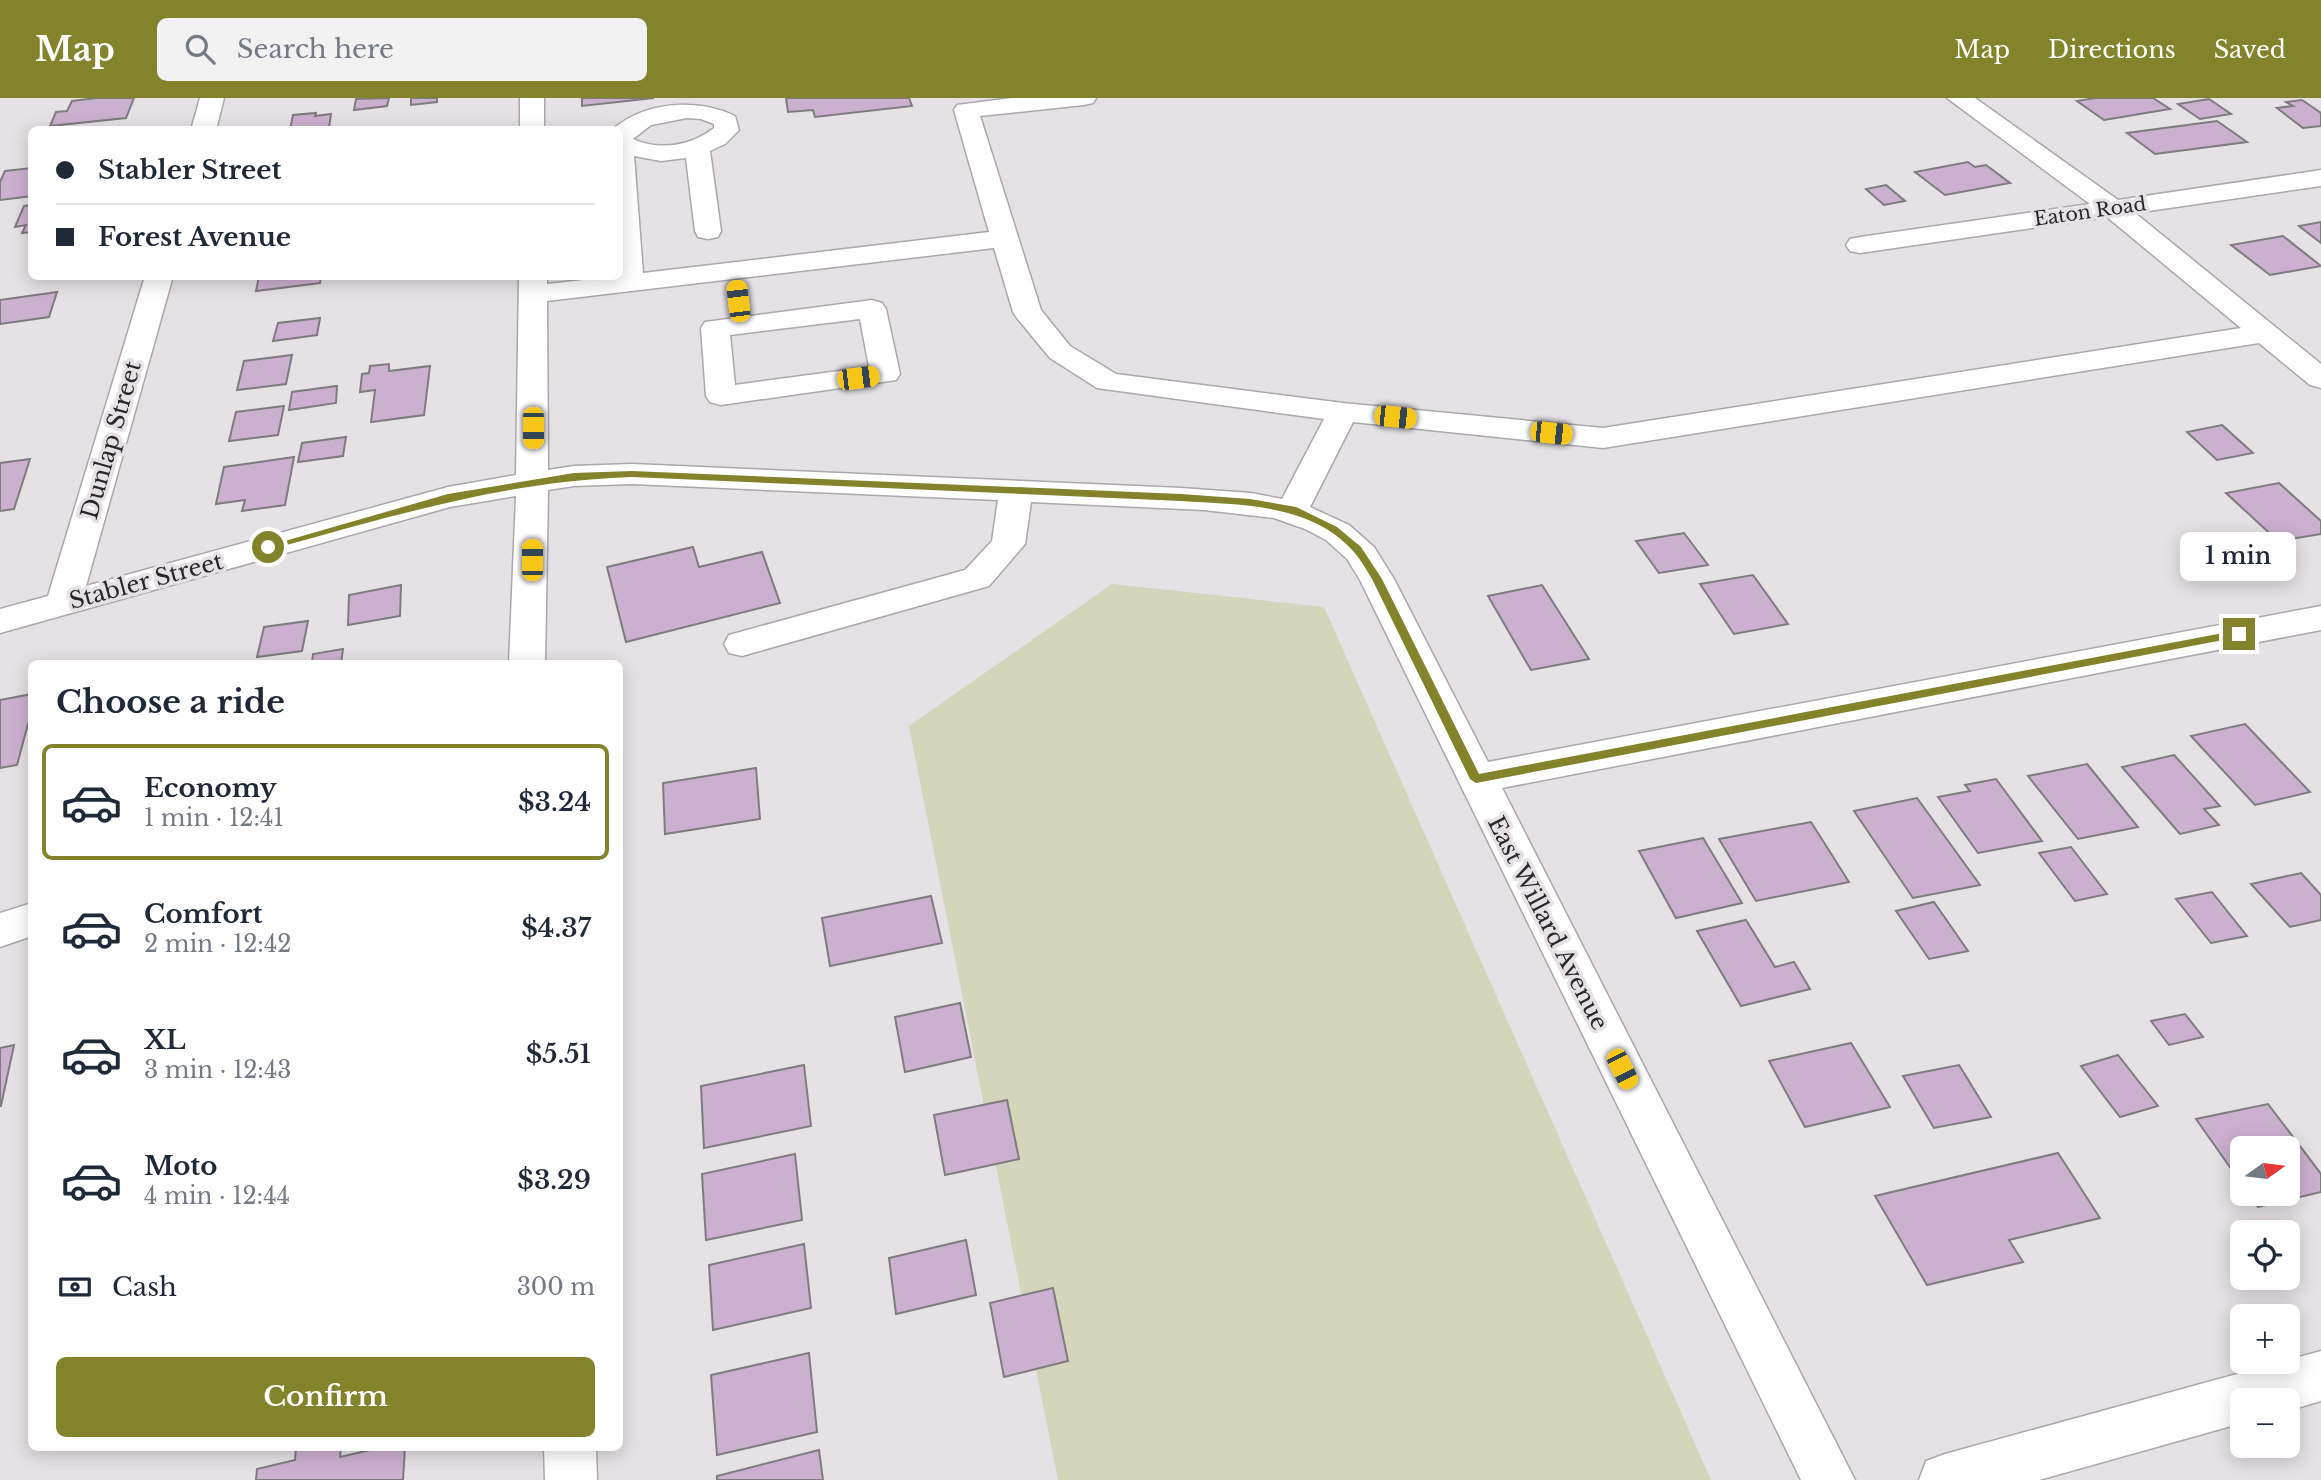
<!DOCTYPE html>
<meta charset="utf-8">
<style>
:root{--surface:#fff;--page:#f2f2f3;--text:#1f2937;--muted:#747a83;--line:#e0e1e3;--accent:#83832c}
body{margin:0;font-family:"Libre Baskerville",serif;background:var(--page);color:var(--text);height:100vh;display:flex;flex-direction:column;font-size:26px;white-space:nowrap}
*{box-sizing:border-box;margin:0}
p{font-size:23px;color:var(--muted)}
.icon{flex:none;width:38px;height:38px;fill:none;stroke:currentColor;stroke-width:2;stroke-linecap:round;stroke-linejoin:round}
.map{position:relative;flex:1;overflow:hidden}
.drawer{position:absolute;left:28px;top:562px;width:595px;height:791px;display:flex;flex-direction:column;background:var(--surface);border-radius:10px;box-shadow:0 4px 18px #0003}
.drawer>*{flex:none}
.banner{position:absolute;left:28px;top:28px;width:595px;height:154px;border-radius:10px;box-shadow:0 4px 18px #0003;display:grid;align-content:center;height:154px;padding:0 28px;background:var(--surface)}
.needle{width:46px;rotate:76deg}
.buttons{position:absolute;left:2230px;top:1038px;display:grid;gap:14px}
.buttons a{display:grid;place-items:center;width:70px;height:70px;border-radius:10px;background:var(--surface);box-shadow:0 4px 18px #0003;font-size:35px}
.end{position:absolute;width:32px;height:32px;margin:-16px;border:9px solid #83832c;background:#fff;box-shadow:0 0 0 4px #fff}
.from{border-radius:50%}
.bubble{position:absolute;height:49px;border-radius:10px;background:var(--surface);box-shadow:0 4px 18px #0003;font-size:23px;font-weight:600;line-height:49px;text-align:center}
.car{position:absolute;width:21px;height:42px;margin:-21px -10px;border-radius:9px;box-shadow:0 0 5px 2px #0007;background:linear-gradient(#f5c518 24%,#345 0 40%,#f5c518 0 76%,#345 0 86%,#f5c518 0)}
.banner b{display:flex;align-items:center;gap:24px;height:66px;font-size:26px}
.banner b+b{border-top:2px solid var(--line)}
.banner i{width:18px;height:18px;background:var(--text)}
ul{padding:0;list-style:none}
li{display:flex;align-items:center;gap:21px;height:116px;margin:0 14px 10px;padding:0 14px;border:4px solid transparent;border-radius:10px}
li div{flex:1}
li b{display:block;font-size:26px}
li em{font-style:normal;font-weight:600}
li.current{border-color:var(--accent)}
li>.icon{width:63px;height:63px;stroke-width:1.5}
h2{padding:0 28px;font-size:32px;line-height:84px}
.pay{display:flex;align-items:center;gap:18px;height:77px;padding:0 28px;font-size:26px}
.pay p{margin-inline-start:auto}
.action{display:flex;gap:14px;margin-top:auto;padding:14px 28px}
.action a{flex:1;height:80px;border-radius:10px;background:var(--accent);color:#fff;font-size:28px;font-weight:600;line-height:80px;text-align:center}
header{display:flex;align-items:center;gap:42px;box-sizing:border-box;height:98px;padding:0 35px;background:var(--accent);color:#fff}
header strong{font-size:33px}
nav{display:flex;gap:38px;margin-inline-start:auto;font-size:24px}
.search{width:490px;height:63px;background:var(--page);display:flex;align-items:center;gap:18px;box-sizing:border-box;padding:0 24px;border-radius:10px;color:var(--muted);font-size:26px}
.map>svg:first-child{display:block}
.green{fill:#d4d5bb}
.building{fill:#ccb0d0;stroke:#7f7c80;stroke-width:2}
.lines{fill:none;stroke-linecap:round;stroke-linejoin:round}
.minor-casing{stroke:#aba7ac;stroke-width:3}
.minor{fill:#fff;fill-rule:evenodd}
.route{fill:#83832c}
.labels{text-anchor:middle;stroke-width:7;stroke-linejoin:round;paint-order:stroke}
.far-street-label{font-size:19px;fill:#292729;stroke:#e5e1e5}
.street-label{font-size:23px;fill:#292729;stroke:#e5e1e5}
</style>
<header>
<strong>Map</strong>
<div class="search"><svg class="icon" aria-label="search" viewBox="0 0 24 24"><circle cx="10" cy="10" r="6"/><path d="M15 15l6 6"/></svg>Search here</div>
<nav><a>Map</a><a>Directions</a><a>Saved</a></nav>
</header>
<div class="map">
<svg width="2321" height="1382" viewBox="0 0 2321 1382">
<rect width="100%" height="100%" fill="#e5e1e5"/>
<path class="green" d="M 1112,486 L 1324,509 L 1711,1382 L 1058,1382 L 909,628 Z"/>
<g class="building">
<path d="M 96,0 L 134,0 L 126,20 L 50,28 L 56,14 L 67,13 L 72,3 Z"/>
<path d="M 389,0 L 387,8 L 354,12 L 356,1 Z"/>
<path d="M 411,0 L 437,0 L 437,4 L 411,7 Z"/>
<path d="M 582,0 L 654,0 L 582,8 Z"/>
<path d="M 786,0 L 909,0 L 912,8 L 815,19 L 813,12 L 788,14 Z"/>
<path d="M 2095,0 L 2153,0 L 2170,11 L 2104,22 L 2077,3 Z"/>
<path d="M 2209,1 L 2231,16 L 2200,21 L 2178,6 Z"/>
<path d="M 2302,2 L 2321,15 L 2321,28 L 2303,30 L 2277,10 L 2293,8 L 2286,4 Z"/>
<path d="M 316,15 L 315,18 L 331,16 L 329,30 L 290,32 L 293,17 Z"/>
<path d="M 2217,23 L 2247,44 L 2155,56 L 2127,35 Z"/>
<path d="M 1968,64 L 1975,69 L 1986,67 L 2010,85 L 1945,97 L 1915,74 Z"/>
<path d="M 32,70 L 32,98 L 0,102 L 0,84 L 5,73 Z"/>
<path d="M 1886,87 L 1905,103 L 1884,107 L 1866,91 Z"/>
<path d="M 32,107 L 32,134 L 22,135 L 26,127 L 15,129 L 24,108 Z"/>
<path d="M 2321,124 L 2321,145 L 2299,128 Z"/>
<path d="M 2283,138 L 2321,168 L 2270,177 L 2231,147 Z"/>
<path d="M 259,178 L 321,178 L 320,185 L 256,193 Z"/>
<path d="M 57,194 L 49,219 L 0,226 L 0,202 Z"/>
<path d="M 320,220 L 317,237 L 273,243 L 278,225 Z"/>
<path d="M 292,257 L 286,286 L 237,292 L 244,263 Z"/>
<path d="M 389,266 L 389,273 L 430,268 L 424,317 L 371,324 L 375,292 L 360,294 L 362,276 L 369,275 L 370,268 Z"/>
<path d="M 337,288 L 336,305 L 289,312 L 292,294 Z"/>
<path d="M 284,308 L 278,337 L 229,343 L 236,314 Z"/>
<path d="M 2222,327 L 2253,355 L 2217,362 L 2187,334 Z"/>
<path d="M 346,339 L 343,358 L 298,364 L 302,345 Z"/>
<path d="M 294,359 L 285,407 L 242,413 L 245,402 L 216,406 L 224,369 Z"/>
<path d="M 30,361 L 14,411 L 0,413 L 0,365 Z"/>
<path d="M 2279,385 L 2321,423 L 2321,436 L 2278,443 L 2226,395 Z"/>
<path d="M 1684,435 L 1708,467 L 1659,475 L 1636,443 Z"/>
<path d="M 693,449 L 699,469 L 762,454 L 780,505 L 626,544 L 607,469 Z"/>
<path d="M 1753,477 L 1788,526 L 1734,536 L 1700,486 Z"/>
<path d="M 401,487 L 400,518 L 348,527 L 349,497 Z"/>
<path d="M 1542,487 L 1589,561 L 1531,572 L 1488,498 Z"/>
<path d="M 308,523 L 302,553 L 257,559 L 264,529 Z"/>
<path d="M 343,551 L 341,565 L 312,565 L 313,556 Z"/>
<path d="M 32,596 L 32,611 L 17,667 L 0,670 L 0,602 Z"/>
<path d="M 2245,626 L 2310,694 L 2255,707 L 2191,638 Z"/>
<path d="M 2174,657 L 2220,708 L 2204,711 L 2219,727 L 2180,736 L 2122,669 Z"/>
<path d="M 2087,666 L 2138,729 L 2078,741 L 2028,678 Z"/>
<path d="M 756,670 L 760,721 L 665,736 L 663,685 Z"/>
<path d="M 1996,681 L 2042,743 L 1978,755 L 1938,699 L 1970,693 L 1965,687 Z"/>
<path d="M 1917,700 L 1980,787 L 1913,800 L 1854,713 Z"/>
<path d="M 1811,724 L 1849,784 L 1756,803 L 1719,741 Z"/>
<path d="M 1703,740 L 1742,805 L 1676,820 L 1639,753 Z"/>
<path d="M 2071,749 L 2107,796 L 2075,803 L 2039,755 Z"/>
<path d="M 2301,775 L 2321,797 L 2321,822 L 2290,829 L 2251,786 Z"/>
<path d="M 2212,794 L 2247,838 L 2211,845 L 2176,801 Z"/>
<path d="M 931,798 L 942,845 L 830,868 L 822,820 Z"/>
<path d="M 1934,804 L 1968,853 L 1929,861 L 1896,813 Z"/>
<path d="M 1746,822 L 1775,869 L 1794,864 L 1810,891 L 1741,908 L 1697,833 Z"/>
<path d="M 960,905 L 971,959 L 905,974 L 895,919 Z"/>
<path d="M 2185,916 L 2203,939 L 2169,947 L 2151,923 Z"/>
<path d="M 1851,945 L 1890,1009 L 1805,1029 L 1769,963 Z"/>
<path d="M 14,947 L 1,1008 L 0,1008 L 0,950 Z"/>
<path d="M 2118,957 L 2158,1008 L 2120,1019 L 2081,968 Z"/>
<path d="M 804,967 L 811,1028 L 704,1050 L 701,988 Z"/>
<path d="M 1959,967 L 1991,1019 L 1934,1030 L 1903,978 Z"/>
<path d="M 1007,1002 L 1019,1061 L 945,1077 L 934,1017 Z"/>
<path d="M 2268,1006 L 2321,1076 L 2321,1094 L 2258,1109 L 2248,1096 L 2287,1096 L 2287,1050 L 2242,1050 L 2242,1086 L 2196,1021 Z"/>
<path d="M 2058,1055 L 2100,1120 L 2009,1142 L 2023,1164 L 1927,1187 L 1875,1098 Z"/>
<path d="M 795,1056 L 802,1122 L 706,1142 L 702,1076 Z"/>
<path d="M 966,1142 L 976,1197 L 896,1216 L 889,1160 Z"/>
<path d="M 804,1146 L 811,1210 L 713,1232 L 709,1167 Z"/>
<path d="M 1053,1190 L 1068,1263 L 1004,1279 L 990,1205 Z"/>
<path d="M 809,1255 L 817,1334 L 717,1357 L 711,1277 Z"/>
<path d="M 296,1349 L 341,1349 L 340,1359 L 383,1349 L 405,1349 L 403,1382 L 256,1382 L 257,1371 L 295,1362 Z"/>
<path d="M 819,1352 L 823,1382 L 717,1382 L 717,1378 Z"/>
</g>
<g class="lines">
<g class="minor-casing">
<g id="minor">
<path d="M 200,0 L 224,0 L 216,32 L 191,32 Z"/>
<rect x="520" y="0" width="24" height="32"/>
<path d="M 1012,0 L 1096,0 L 1093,5 L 1084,7 L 980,18 L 1041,212 L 1070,248 L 1116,276 L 1343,305 L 1603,330 L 2241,230 L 2107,119 L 1860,155 L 1850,153 L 1846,147 L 1850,141 L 1860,139 L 2090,106 L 1947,0 L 1975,0 L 2118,102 L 2321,72 L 2321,88 L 2135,115 L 2321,266 L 2321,290 L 2310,287 L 2259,245 L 1603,350 L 1353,324 L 1310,409 L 1349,427 L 1374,449 L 1394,481 L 1488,664 L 2321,508 L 2321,532 L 1502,690 L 1855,1382 L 1801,1382 L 1360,482 L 1347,461 L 1326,442 L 1305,431 L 1274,420 L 1204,412 L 1031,404 L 1025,446 L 989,488 L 742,558 L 729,555 L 724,546 L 729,537 L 965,472 L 992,443 L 998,402 L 632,386 L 574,388 L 548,392 L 545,565 L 509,565 L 516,398 L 450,409 L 0,535 L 0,511 L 48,498 L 145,178 L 173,178 L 86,488 L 448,389 L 516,377 L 519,178 L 547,178 L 547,186 L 620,178 L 620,32 L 612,32 C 645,3 697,0 735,18 L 739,32 L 725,46 L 710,53 L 721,133 L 718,139 L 708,141 L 698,139 L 695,133 L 686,60 L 661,63 L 634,58 L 643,175 L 989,134 L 954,12 L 957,7 ZM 687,20 L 701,21 L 714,26 L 714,30 C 691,48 660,53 633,41 L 651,27 ZM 994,150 L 1013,214 L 1017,220 L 1050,260 L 1097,290 L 1324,321 L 1282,401 L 1251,395 L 1181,390 L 632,366 L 574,368 L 548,372 L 547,203 Z"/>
<path d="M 872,202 L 882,205 L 886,211 L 900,276 L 896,282 L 721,307 L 710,304 L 706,298 L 701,230 L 705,224 ZM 860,221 L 869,269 L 735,287 L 730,237 Z"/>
<path d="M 32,805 L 32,838 L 0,849 L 0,815 Z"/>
<path d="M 2321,1253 L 2321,1303 L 2287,1313 L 2287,1302 L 2242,1302 L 2242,1325 L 2039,1382 L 1919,1382 L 1926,1363 L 1945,1356 Z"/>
<path d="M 544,1349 L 596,1349 L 597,1382 L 545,1382 Z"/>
</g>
</g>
<use href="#minor" class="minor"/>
</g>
<path class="route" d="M 632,373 L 1181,396 L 1250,401 L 1296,409 L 1337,429 L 1361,449 L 1382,481 L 1479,676 L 2239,532 L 2244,536 L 2239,539 L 1476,685 L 1470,681 L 1372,481 C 1367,473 1361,462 1354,454 C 1312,405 1240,407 1181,403 L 632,379 C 504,383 390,419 268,452 L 264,449 L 448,396 L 574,375 Z"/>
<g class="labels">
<g class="far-street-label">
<text transform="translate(2090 113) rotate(-8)" y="7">Eaton Road</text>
</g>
<g class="street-label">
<text transform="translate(111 342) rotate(-74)" y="8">Dunlap Street</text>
<text transform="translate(146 483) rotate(-15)" y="8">Stabler Street</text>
<text transform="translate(1548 825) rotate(63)" y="8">East Willard Avenue</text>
</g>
</g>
</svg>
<div class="buttons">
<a><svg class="needle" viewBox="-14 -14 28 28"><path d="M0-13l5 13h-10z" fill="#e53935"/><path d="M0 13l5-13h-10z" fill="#747a83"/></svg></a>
<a><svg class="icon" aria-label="locate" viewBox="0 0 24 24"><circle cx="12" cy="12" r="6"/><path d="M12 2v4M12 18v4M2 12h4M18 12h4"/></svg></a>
<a>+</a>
<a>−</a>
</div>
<i class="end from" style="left:268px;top:449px"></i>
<i class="end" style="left:2239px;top:536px"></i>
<div class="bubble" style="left:2180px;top:434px;width:116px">1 min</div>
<i class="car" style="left:738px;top:203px;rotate:353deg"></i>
<i class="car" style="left:858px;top:280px;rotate:83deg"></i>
<i class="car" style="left:1395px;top:319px;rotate:96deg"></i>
<i class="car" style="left:533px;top:330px;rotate:180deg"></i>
<i class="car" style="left:1551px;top:335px;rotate:96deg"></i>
<i class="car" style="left:532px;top:462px;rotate:0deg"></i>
<i class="car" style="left:1622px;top:971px;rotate:153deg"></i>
<div class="banner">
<b><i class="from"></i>Stabler Street</b>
<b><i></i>Forest Avenue</b>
</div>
<section class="drawer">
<h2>Choose a ride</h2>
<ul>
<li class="current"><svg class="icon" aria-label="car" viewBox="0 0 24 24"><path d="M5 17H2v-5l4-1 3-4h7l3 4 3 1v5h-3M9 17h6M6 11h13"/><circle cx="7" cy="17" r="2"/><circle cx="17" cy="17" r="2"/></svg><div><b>Economy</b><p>1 min · 12:41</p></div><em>$3.24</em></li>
<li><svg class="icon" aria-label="car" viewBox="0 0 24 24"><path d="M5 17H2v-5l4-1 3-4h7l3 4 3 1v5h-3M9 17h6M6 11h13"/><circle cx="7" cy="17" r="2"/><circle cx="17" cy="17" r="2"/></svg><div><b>Comfort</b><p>2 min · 12:42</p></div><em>$4.37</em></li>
<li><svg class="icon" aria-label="car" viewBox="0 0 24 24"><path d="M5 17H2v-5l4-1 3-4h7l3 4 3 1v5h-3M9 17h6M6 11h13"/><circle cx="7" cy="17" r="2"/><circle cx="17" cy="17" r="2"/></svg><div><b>XL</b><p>3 min · 12:43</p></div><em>$5.51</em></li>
<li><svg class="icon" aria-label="car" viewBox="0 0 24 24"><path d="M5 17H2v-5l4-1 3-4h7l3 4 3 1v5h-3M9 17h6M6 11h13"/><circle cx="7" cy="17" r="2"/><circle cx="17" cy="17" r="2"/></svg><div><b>Moto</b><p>4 min · 12:44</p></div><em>$3.29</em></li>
</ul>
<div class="pay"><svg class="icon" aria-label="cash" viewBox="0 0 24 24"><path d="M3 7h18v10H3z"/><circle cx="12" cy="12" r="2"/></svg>Cash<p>300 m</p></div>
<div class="action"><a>Confirm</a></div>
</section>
</div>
